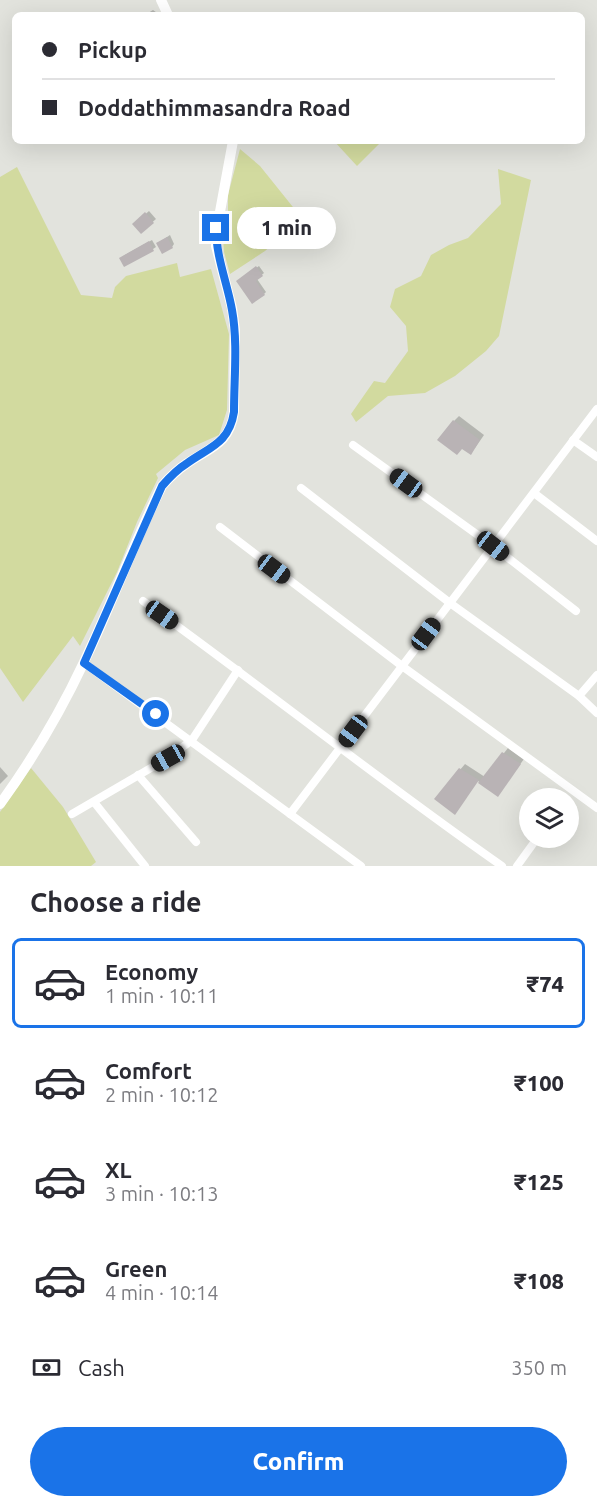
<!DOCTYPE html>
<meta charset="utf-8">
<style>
:root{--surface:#fff;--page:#f7f7f7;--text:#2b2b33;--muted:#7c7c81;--line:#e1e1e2;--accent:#1a73e8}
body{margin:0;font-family:Ubuntu,sans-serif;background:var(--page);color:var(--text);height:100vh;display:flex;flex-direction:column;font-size:22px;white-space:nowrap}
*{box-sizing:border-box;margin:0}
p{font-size:20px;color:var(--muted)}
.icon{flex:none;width:33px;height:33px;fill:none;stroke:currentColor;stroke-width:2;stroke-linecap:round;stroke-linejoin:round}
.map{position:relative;height:866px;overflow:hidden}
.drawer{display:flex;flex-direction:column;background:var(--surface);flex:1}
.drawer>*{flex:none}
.guide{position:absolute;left:12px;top:12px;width:573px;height:132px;border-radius:9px;box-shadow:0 6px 24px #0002;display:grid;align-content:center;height:132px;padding:0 30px;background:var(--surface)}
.controls{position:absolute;left:519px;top:788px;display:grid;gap:12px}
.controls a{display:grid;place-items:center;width:60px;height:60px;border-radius:50%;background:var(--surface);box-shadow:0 6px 24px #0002;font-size:30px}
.end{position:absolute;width:27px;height:27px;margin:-14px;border:8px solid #1a73e8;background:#fff;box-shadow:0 0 0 3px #fff}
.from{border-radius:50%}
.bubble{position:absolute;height:42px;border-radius:21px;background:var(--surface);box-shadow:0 6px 24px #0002;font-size:20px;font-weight:800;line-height:42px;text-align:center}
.car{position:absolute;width:18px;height:36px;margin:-18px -9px;border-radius:8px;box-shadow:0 0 4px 2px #0007;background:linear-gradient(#222 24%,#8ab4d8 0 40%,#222 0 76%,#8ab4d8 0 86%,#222 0)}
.guide b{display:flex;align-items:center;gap:21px;height:57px;font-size:22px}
.guide b+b{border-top:2px solid var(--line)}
.guide i{width:15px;height:15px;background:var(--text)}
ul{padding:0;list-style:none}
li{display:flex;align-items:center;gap:18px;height:90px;margin:0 12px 9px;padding:0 18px;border:3px solid transparent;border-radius:9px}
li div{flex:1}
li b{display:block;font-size:22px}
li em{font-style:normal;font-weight:800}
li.current{border-color:var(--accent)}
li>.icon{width:54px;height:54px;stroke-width:1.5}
h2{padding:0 30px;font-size:27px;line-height:72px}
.pay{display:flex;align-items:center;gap:15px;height:66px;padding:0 30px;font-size:22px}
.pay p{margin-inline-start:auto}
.action{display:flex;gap:12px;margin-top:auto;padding:12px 30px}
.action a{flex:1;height:69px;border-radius:36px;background:var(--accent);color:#fff;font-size:24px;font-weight:800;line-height:69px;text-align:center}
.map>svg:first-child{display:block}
.green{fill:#d2da9f}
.shadow{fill:#0003}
.building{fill:#b9b3b5}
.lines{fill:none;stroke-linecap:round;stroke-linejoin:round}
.minor{stroke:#fff;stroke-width:8}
.tertiary{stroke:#fff;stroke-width:10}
.route{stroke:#1a73e8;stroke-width:8}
</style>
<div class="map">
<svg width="597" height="866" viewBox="0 0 597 866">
<rect width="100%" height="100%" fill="#e2e3dd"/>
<g class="green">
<path d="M 334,141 L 382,141 L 357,166 Z"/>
<path d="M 240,149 L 260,166 L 317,237 L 300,247 L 287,232 L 265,251 L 230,274 L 224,252 L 223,238 L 228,211 L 228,195 Z"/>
<path d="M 17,167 L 81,295 L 112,298 L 115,287 L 126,276 L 177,263 L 180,277 L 211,269 L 229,334 L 227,410 L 219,435 L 185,450 L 156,474 L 158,478 L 137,522 L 117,572 L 80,646 L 73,636 L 23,702 L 0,668 L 0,177 Z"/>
<path d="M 498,169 L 531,180 L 499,336 L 486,351 L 455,376 L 425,393 L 388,396 L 356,422 L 351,414 L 374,381 L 385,383 L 408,351 L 406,326 L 390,307 L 395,289 L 421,276 L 431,255 L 449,245 L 468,238 L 501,204 Z"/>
<path d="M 31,768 L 63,807 L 96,862 L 91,866 L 0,866 L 0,812 Z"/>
</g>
<g class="shadow">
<path d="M 153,10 L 160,15 L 145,15 Z"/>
<path d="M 149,211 L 156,219 L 141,232 L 134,224 Z"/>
<path d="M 170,235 L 174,244 L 172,247 L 158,243 Z"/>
<path d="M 152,240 L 156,247 L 153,249 L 123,256 Z"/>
<path d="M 259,266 L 264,273 L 257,279 L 266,292 L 264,294 L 240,279 Z"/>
<path d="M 459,416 L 484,435 L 475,448 L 454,421 Z"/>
<path d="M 508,748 L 524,759 L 498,795 L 478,781 L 436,798 L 465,764 L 485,777 Z"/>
<path d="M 0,767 L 8,776 L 0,784 Z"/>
</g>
<g class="building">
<path d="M 145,212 L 154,223 L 141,234 L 132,224 Z"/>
<path d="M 167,237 L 173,248 L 162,254 L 156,243 Z"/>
<path d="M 149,241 L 154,251 L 124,267 L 119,258 Z"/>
<path d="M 256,266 L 263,276 L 256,281 L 265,295 L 252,304 L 236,281 Z"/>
<path d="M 453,420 L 480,440 L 471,455 L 462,449 L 457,455 L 437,440 Z"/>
<path d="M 502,752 L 521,764 L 498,797 L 478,783 Z"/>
<path d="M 459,768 L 479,780 L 455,815 L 434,799 Z"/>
</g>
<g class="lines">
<g class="minor">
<path d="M 573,440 L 597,457"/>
<path d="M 353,445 L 493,546 L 576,611"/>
<path d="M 301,488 L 450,603 L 579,696 L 597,713"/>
<path d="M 534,493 L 597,541"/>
<path d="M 220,527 L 402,666 L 597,808"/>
<path d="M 143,601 C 264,688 380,781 502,866"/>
<path d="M 84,663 L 361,866"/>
<path d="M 579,696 L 597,675"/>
<path d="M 138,775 L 196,842"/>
<path d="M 94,802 L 145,866"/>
<path d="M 72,814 L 168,758 L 192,740 L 238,670"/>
<path d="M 290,814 L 597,409"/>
<path d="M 517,866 L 538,837"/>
</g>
<g class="tertiary">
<path d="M 161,0 L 168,15"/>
<path d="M 0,804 C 32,760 61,711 84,662 C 112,604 133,544 162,486 C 169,478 177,470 186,464 C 209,448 230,444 234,412 L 235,330 L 232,308 L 216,246 L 217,228 L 233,141"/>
</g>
</g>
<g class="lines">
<path class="route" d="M 156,714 L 84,663 L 162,486 C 169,478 176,470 186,464 C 209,447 229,444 234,412 C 234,378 238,343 232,310 C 227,282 216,257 216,228"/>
</g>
</svg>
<div class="controls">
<a><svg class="icon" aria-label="layers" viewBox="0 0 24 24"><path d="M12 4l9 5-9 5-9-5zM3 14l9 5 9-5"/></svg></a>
</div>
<i class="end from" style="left:156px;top:714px"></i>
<i class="end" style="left:216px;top:228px"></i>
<div class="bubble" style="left:237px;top:207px;width:99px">1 min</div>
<i class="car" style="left:406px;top:483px;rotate:306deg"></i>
<i class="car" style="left:493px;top:546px;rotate:128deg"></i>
<i class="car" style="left:274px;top:569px;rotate:127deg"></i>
<i class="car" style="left:162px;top:615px;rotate:125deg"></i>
<i class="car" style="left:426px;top:634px;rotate:37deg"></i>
<i class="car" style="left:353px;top:731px;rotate:217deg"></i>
<i class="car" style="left:168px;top:758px;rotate:241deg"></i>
<div class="guide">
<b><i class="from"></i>Pickup</b>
<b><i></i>Doddathimmasandra Road</b>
</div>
</div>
<section class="drawer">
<h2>Choose a ride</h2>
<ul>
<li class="current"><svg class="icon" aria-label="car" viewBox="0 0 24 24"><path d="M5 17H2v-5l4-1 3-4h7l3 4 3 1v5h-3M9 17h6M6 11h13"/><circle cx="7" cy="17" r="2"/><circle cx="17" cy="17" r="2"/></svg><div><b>Economy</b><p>1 min · 10:11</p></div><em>₹74</em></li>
<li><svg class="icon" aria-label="car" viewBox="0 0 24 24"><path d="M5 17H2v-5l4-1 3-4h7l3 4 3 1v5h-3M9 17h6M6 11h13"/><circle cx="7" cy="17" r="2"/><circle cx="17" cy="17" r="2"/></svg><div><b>Comfort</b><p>2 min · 10:12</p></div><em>₹100</em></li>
<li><svg class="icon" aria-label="car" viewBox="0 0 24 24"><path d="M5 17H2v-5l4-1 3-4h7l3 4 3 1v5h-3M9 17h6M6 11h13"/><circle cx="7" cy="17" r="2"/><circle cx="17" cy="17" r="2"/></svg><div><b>XL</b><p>3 min · 10:13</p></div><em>₹125</em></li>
<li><svg class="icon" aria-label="car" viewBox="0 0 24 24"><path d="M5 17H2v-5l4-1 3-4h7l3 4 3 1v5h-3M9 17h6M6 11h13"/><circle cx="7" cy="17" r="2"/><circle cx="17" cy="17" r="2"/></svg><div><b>Green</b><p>4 min · 10:14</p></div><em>₹108</em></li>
</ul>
<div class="pay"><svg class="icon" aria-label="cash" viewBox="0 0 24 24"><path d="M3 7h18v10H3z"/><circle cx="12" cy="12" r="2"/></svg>Cash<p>350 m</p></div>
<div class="action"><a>Confirm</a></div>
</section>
